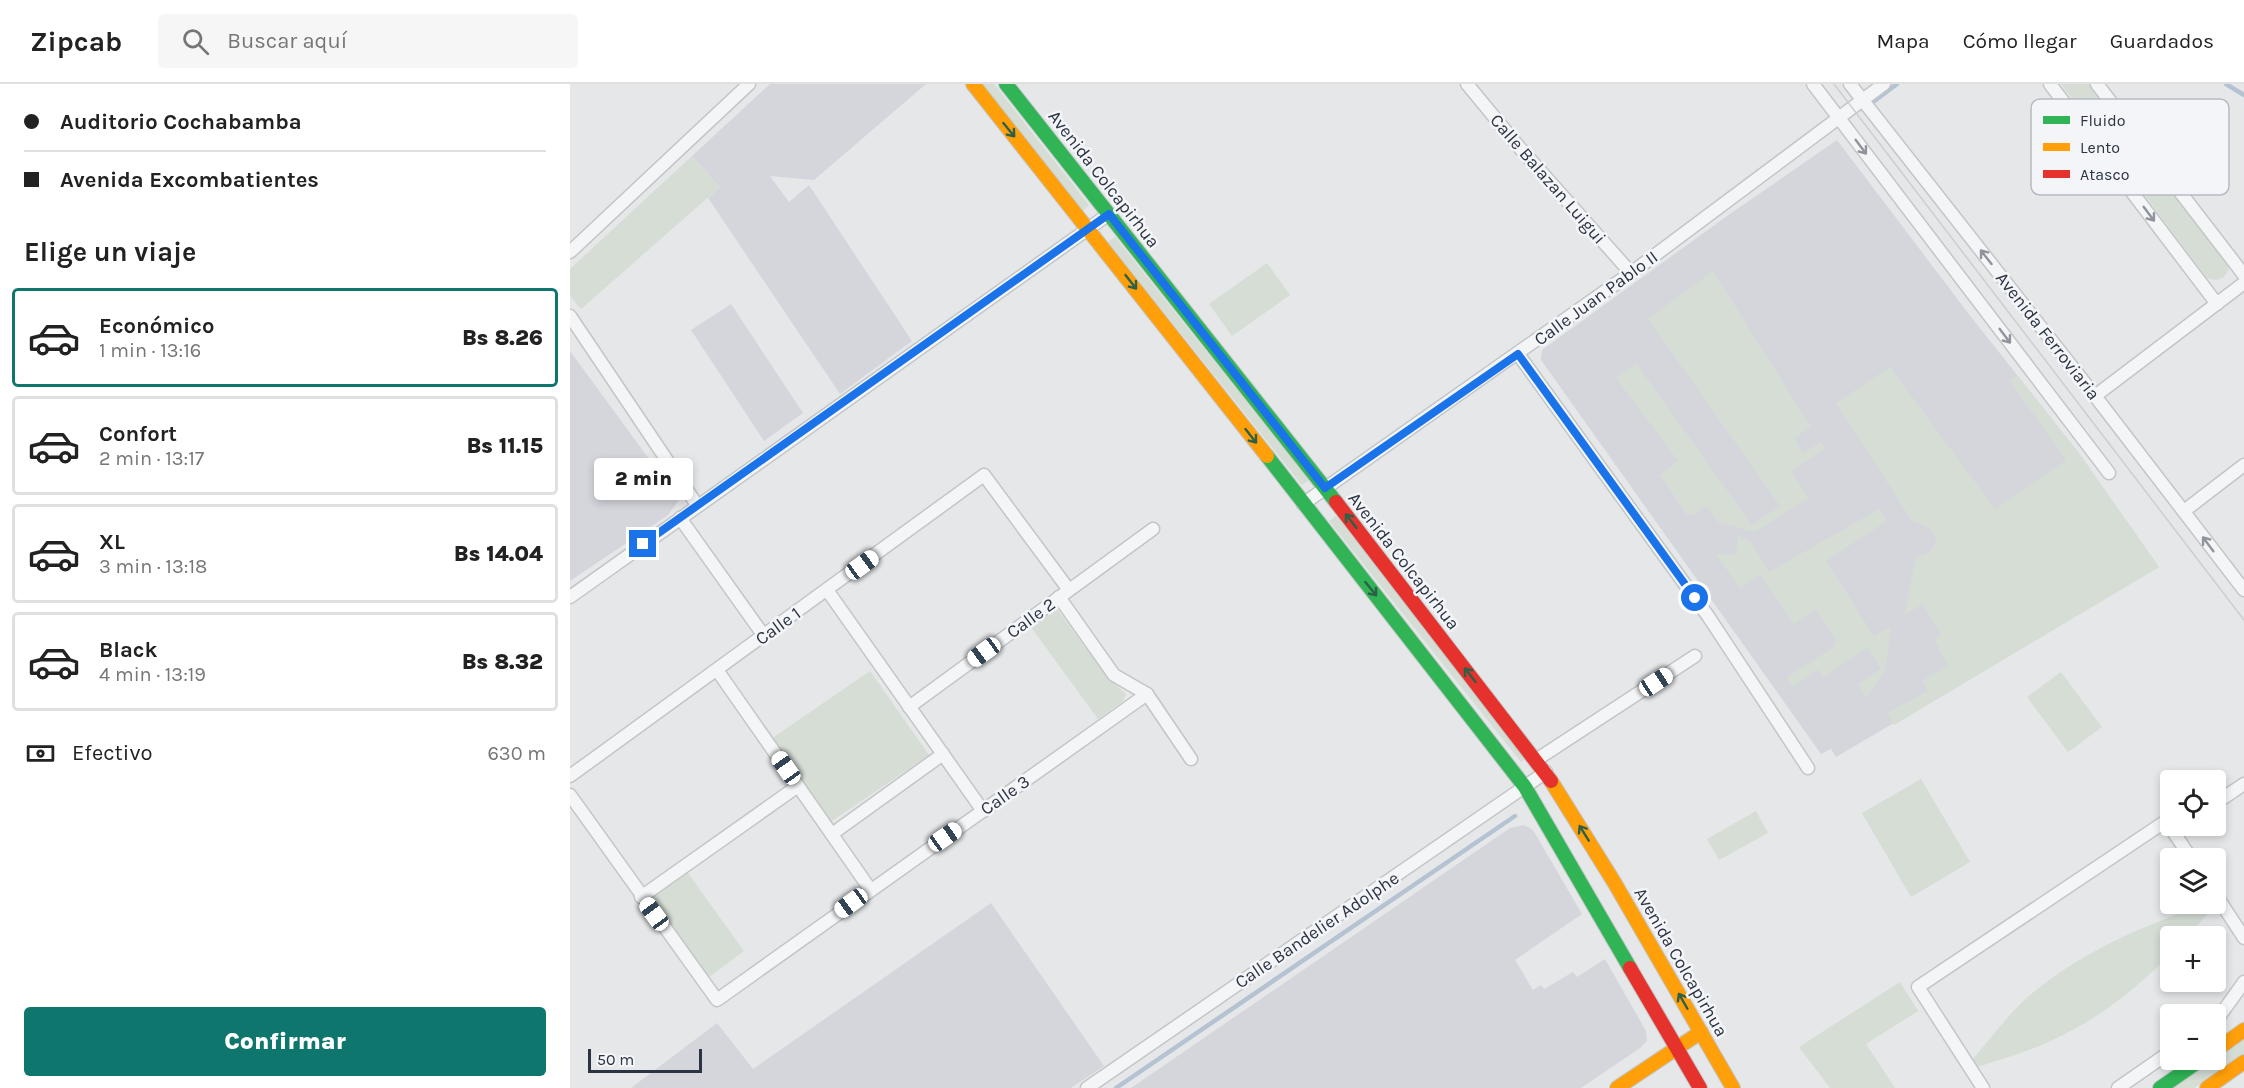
<!DOCTYPE html>
<html lang="es">
<meta charset="utf-8">
<style>
:root{--surface:#fff;--page:#f6f6f6;--text:#222;--muted:#767676;--line:#e0e0e0;--accent:#0f766e}
body{margin:0;font-family:Karla,sans-serif;background:var(--page);color:var(--text);height:100vh;display:flex;flex-direction:column;font-size:22px;white-space:nowrap}
*{box-sizing:border-box;margin:0}
p{font-size:20px;color:var(--muted)}
.icon{flex:none;width:33px;height:33px;fill:none;stroke:currentColor;stroke-width:2;stroke-linecap:round;stroke-linejoin:round}
.map{position:relative;flex:1;overflow:hidden}
.panel{display:flex;flex-direction:column;background:var(--surface);width:570px}
.panel>*{flex:none}
.banner{display:grid;align-content:center;height:132px;padding:0 24px;background:var(--surface)}
.fabs{position:absolute;left:1590px;top:686px;display:grid;gap:12px}
.fabs a{display:grid;place-items:center;width:66px;height:66px;border-radius:6px;background:var(--surface);box-shadow:0 3px 9px #0003;font-size:30px}
.scale{position:absolute;left:18px;bottom:15px;width:114px;box-sizing:border-box;padding-left:6px;border:3px solid #2c3342;border-top:0;font-size:16px;line-height:21px;white-space:nowrap;color:#2c3342;-webkit-text-stroke:4px #f3f5f8;paint-order:stroke}
.end{position:absolute;width:27px;height:27px;margin:-14px;border:8px solid #1a73e8;background:#fff;box-shadow:0 0 0 3px #fff}
.from{border-radius:50%}
.bubble{position:absolute;height:42px;border-radius:6px;background:var(--surface);box-shadow:0 3px 9px #0003;font-size:20px;font-weight:800;line-height:42px;text-align:center}
.car{position:absolute;width:18px;height:36px;margin:-18px -9px;border-radius:8px;box-shadow:0 0 4px 2px #0007;background:linear-gradient(#fff 24%,#345 0 40%,#fff 0 76%,#345 0 86%,#fff 0)}
.banner b{display:flex;align-items:center;gap:21px;height:57px;font-size:22px}
.banner b+b{border-top:2px solid var(--line)}
.banner i{width:15px;height:15px;background:var(--text)}
ul{padding:0;list-style:none}
li{display:flex;align-items:center;gap:18px;height:99px;margin:0 12px 9px;padding:0 12px;border:3px solid var(--line);border-radius:6px}
li div{flex:1}
li b{display:block;font-size:22px}
li em{font-style:normal;font-weight:800}
li.current{border-color:var(--accent)}
li>.icon{width:54px;height:54px;stroke-width:1.5}
h2{padding:0 24px;font-size:27px;line-height:72px}
.pay{display:flex;align-items:center;gap:15px;height:66px;padding:0 24px;font-size:22px}
.pay p{margin-inline-start:auto}
.action{display:flex;gap:12px;margin-top:auto;padding:12px 24px}
.action a{flex:1;height:69px;border-radius:6px;background:var(--accent);color:#fff;font-size:24px;font-weight:800;line-height:69px;text-align:center}
header{display:flex;align-items:center;gap:36px;box-sizing:border-box;height:84px;padding:0 30px;background:var(--surface);border-bottom:2px solid var(--line)}
header strong{font-size:28px}
nav{display:flex;gap:33px;margin-inline-start:auto;font-size:21px}
.search{width:420px;height:54px;background:var(--page);display:flex;align-items:center;gap:15px;box-sizing:border-box;padding:0 21px;border-radius:6px;color:var(--muted);font-size:22px}
main{display:flex;flex:1;min-height:0}
.map>svg:first-child{display:block}
.built{fill:#d4d6dc}
.green{fill:#d5ddd5}
.lines{fill:none;stroke-linecap:round;stroke-linejoin:round}
.stream{stroke:#b5c2d2;stroke-width:4.5}
.street-casing{stroke:#c3c5c7;stroke-width:15}
.fast-casing{stroke:#c3c5c7;stroke-width:16}
.slow-casing{stroke:#c3c5c7;stroke-width:16}
.jam-casing{stroke:#c3c5c7;stroke-width:16}
.street{stroke:#f4f5f6;stroke-width:12}
.fast{stroke:#30b455;stroke-width:14}
.slow{stroke:#ff9f0a;stroke-width:14}
.jam{stroke:#e5322d;stroke-width:14}
.tram{stroke:#cdced1;stroke-width:1.5}
.oneway{stroke:#2d6049}
.oneway2{stroke:#90949c}
.route{stroke:#1a73e8;stroke-width:8}
.labels{text-anchor:middle;stroke-width:5;stroke-linejoin:round;paint-order:stroke}
.street-label{font-size:18px;fill:#2c3342;stroke:#f3f5f8}
.key{fill:#f3f5f8;stroke:#b7bbc1;stroke-width:1.5}
.key-label{font-size:16px;fill:#2c3342}
</style>
<header>
<strong>Zipcab</strong>
<div class="search"><svg class="icon" aria-label="search" viewBox="0 0 24 24"><circle cx="10" cy="10" r="6"/><path d="M15 15l6 6"/></svg>Buscar aquí</div>
<nav><a>Mapa</a><a>Cómo llegar</a><a>Guardados</a></nav>
</header>
<main>
<section class="panel">
<div class="banner">
<b><i class="from"></i>Auditorio Cochabamba</b>
<b><i></i>Avenida Excombatientes</b>
</div>
<h2>Elige un viaje</h2>
<ul>
<li class="current"><svg class="icon" aria-label="car" viewBox="0 0 24 24"><path d="M5 17H2v-5l4-1 3-4h7l3 4 3 1v5h-3M9 17h6M6 11h13"/><circle cx="7" cy="17" r="2"/><circle cx="17" cy="17" r="2"/></svg><div><b>Económico</b><p>1 min · 13:16</p></div><em>Bs 8.26</em></li>
<li><svg class="icon" aria-label="car" viewBox="0 0 24 24"><path d="M5 17H2v-5l4-1 3-4h7l3 4 3 1v5h-3M9 17h6M6 11h13"/><circle cx="7" cy="17" r="2"/><circle cx="17" cy="17" r="2"/></svg><div><b>Confort</b><p>2 min · 13:17</p></div><em>Bs 11.15</em></li>
<li><svg class="icon" aria-label="car" viewBox="0 0 24 24"><path d="M5 17H2v-5l4-1 3-4h7l3 4 3 1v5h-3M9 17h6M6 11h13"/><circle cx="7" cy="17" r="2"/><circle cx="17" cy="17" r="2"/></svg><div><b>XL</b><p>3 min · 13:18</p></div><em>Bs 14.04</em></li>
<li><svg class="icon" aria-label="car" viewBox="0 0 24 24"><path d="M5 17H2v-5l4-1 3-4h7l3 4 3 1v5h-3M9 17h6M6 11h13"/><circle cx="7" cy="17" r="2"/><circle cx="17" cy="17" r="2"/></svg><div><b>Black</b><p>4 min · 13:19</p></div><em>Bs 8.32</em></li>
</ul>
<div class="pay"><svg class="icon" aria-label="cash" viewBox="0 0 24 24"><path d="M3 7h18v10H3z"/><circle cx="12" cy="12" r="2"/></svg>Efectivo<p>630 m</p></div>
<div class="action"><a>Confirmar</a></div>
</section>
<div class="map">
<svg width="1674" height="1004" viewBox="0 0 1674 1004">
<rect width="100%" height="100%" fill="#e5e7e9"/>
<g class="built">
<path d="M 200,0 L 356,0 L 244,96 L 200,92 L 219,118 L 239,101 L 342,257 L 270,310 L 138,114 L 150,103 L 122,72 Z"/>
<path d="M 1267,56 L 1398,229 L 1508,368 L 1589,483 L 1266,673 L 1261,665 L 1251,670 L 971,276 L 972,266 L 1157,132 Z"/>
<path d="M 161,220 L 233,329 L 194,357 L 121,246 Z"/>
<path d="M 0,267 L 109,416 L 98,431 L 0,497 Z"/>
<path d="M 954,741 L 963,746 L 1012,830 L 945,876 L 963,906 L 971,901 L 974,905 L 1003,888 L 1007,893 L 1035,875 L 1076,947 L 1077,957 L 1070,964 L 1011,1004 L 561,1004 L 940,744 Z"/>
<path d="M 421,819 L 534,982 L 501,1004 L 61,1004 L 147,939 L 183,985 Z"/>
</g>
<g class="green">
<path d="M 412,0 L 424,0 L 519,121 L 513,127 Z"/>
<path d="M 1491,0 L 1521,0 L 1657,178 L 1659,185 L 1654,193 L 1646,196 L 1637,194 Z"/>
<path d="M 122,72 L 150,103 L 11,225 L 0,212 L 0,185 Z"/>
<path d="M 545,153 L 739,396 L 732,401 L 538,158 Z"/>
<path d="M 697,179 L 720,211 L 662,252 L 639,220 Z"/>
<path d="M 1143,187 L 1241,343 L 1224,354 L 1233,369 L 1251,358 L 1256,365 L 1221,387 L 1239,414 L 1185,448 L 1148,438 L 1136,422 L 1126,430 L 1117,431 L 1090,391 L 1108,377 L 1046,294 L 1066,279 L 1182,441 L 1210,422 L 1078,235 Z"/>
<path d="M 1320,283 L 1425,425 L 1496,376 L 1439,296 L 1447,291 L 1508,368 L 1589,483 L 1324,641 L 1317,629 L 1357,607 L 1352,597 L 1378,581 L 1364,556 L 1371,551 L 1353,520 L 1334,531 L 1346,473 C 1360,472 1373,459 1361,446 C 1356,441 1348,440 1342,437 L 1266,319 Z"/>
<path d="M 1309,425 L 1317,437 L 1256,477 L 1304,552 L 1321,542 L 1315,588 L 1296,613 L 1288,600 L 1311,585 L 1297,564 L 1254,593 L 1248,586 L 1223,603 L 1217,593 L 1264,563 L 1266,556 L 1246,525 L 1224,540 L 1190,491 L 1170,505 L 1145,469 L 1166,471 L 1168,451 L 1182,459 L 1199,488 Z"/>
<path d="M 766,432 L 958,672 L 951,678 L 759,437 Z"/>
<path d="M 487,525 L 536,592 L 556,610 L 553,617 L 528,635 L 461,543 L 482,526 Z"/>
<path d="M 300,587 L 359,671 L 259,739 L 201,655 Z"/>
<path d="M 1491,588 L 1532,643 L 1498,668 L 1457,613 Z"/>
<path d="M 1351,695 L 1400,778 L 1341,813 L 1292,729 Z"/>
<path d="M 1186,727 L 1198,749 L 1149,776 L 1137,755 Z"/>
<path d="M 117,788 L 174,867 L 139,893 L 81,814 Z"/>
<path d="M 1640,819 L 1643,824 L 1618,852 L 1600,852 L 1600,870 C 1563,909 1520,941 1469,962 C 1450,970 1428,976 1408,983 L 1403,975 C 1423,952 1441,926 1465,907 C 1517,865 1577,840 1640,819 Z"/>
<path d="M 1330,898 L 1348,927 L 1296,960 L 1325,1004 L 1260,1004 L 1229,963 Z"/>
<path d="M 1674,955 L 1674,969 L 1624,1004 L 1602,1004 Z"/>
</g>
<g class="lines">
<g class="stream">
<path d="M 1656,0 L 1674,11"/>
<path d="M 1303,18 L 1327,0"/>
<path d="M 546,1004 L 945,732"/>
</g>
<g class="street-casing">
<g id="street">
<path d="M 897,0 L 949,63 L 1061,189"/>
<path d="M 1243,0 L 1539,389"/>
<path d="M 1280,0 L 1525,312 L 1674,506"/>
<path d="M 1480,0 L 1647,220"/>
<path d="M 1527,0 L 1674,191"/>
<path d="M 0,168 L 179,0"/>
<path d="M 0,232 L 127,421"/>
<path d="M 948,270 L 1138,532 L 1238,684"/>
<path d="M 1525,312 L 1674,199"/>
<path d="M 733,420 L 1061,189 L 1314,0"/>
<path d="M 1614,427 L 1674,381"/>
<path d="M 110,434 L 194,552"/>
<path d="M 257,506 L 413,727"/>
<path d="M 0,513 L 539,130"/>
<path d="M 489,513 L 544,591 L 577,610 L 621,675"/>
<path d="M 147,586 L 300,805"/>
<path d="M 339,623 L 583,445"/>
<path d="M 966,676 L 1125,572"/>
<path d="M 0,692 L 414,391 L 499,506"/>
<path d="M 0,711 L 147,916 L 577,610"/>
<path d="M 1646,719 L 1674,700"/>
<path d="M 262,750 L 373,670"/>
<path d="M 1646,811 L 1674,854"/>
<path d="M 71,813 L 228,702"/>
<path d="M 1646,937 L 1674,898"/>
<path d="M 517,1004 L 976,688"/>
<path d="M 1413,1004 L 1348,903 L 1596,737 L 1621,774"/>
<path d="M 1548,1004 L 1600,968"/>
</g>
</g>
<g class="fast-casing">
<g id="fast">
<path d="M 436,0 L 766,418"/>
<path d="M 697,372 L 955,703 L 1060,884"/>
<path d="M 1590,1004 L 1632,975"/>
</g>
</g>
<g class="slow-casing">
<g id="slow">
<path d="M 403,0 L 697,372"/>
<path d="M 981,697 L 1044,798 L 1163,1004"/>
<path d="M 1646,966 L 1674,946"/>
<path d="M 1047,1004 L 1131,948"/>
<path d="M 1637,1004 L 1674,978"/>
</g>
</g>
<g class="jam-casing">
<g id="jam">
<path d="M 766,418 L 981,697"/>
<path d="M 1060,884 L 1130,1004"/>
</g>
</g>
<use href="#street" class="street"/>
<use href="#fast" class="fast"/>
<use href="#slow" class="slow"/>
<use href="#jam" class="jam"/>
<path class="tram" d="M 1264,0 L 1674,536"/>
</g>
<defs><path id="oneway-shaft" d="M-6 0H5M1.5-3L5.5 0L1.5 3" fill="none" stroke-width="1.6" stroke-linecap="round" stroke-linejoin="round" transform="scale(1.5)"/></defs>
<g class="oneway">
<use href="#oneway-shaft" transform="translate(439 46) rotate(51)"/>
<use href="#oneway-shaft" transform="translate(561 198) rotate(52)"/>
<use href="#oneway-shaft" transform="translate(681 352) rotate(52)"/>
<use href="#oneway-shaft" transform="translate(781 437) rotate(-128)"/>
<use href="#oneway-shaft" transform="translate(801 505) rotate(51)"/>
<use href="#oneway-shaft" transform="translate(900 591) rotate(-128)"/>
<use href="#oneway-shaft" transform="translate(1014 749) rotate(-122)"/>
<use href="#oneway-shaft" transform="translate(1113 917) rotate(-120)"/>
</g>
<g class="oneway2">
<use href="#oneway-shaft" transform="translate(1291 63) rotate(53)"/>
<use href="#oneway-shaft" transform="translate(1579 130) rotate(53)"/>
<use href="#oneway-shaft" transform="translate(1416 173) rotate(-128)"/>
<use href="#oneway-shaft" transform="translate(1435 252) rotate(53)"/>
<use href="#oneway-shaft" transform="translate(1638 460) rotate(-127)"/>
</g>
<g class="lines">
<path class="route" d="M 73,460 L 539,130 L 755,404 L 948,270 L 1125,514"/>
</g>
<g class="labels">
<g class="street-label">
<text transform="translate(534 95) rotate(52)" y="6">Avenida Colcapirhua</text>
<text transform="translate(978 95) rotate(49)" y="6">Calle Balazan Luigui</text>
<text transform="translate(1026 214) rotate(-36)" y="6">Calle Juan Pablo II</text>
<text transform="translate(1478 252) rotate(52)" y="6">Avenida Ferroviaria</text>
<text transform="translate(834 477) rotate(52)" y="6">Avenida Colcapirhua</text>
<text transform="translate(461 534) rotate(-36)" y="6">Calle 2</text>
<text transform="translate(208 542) rotate(-36)" y="6">Calle 1</text>
<text transform="translate(435 711) rotate(-35)" y="6">Calle 3</text>
<text transform="translate(747 846) rotate(-34)" y="6">Calle Bandelier Adolphe</text>
<text transform="translate(1111 878) rotate(60)" y="6">Avenida Colcapirhua</text>
</g>
</g>
<rect x="1461" y="15" width="198" height="96" rx="9" class="key"/>
<rect x="1473" y="32" width="27" height="8" fill="#30b455"/>
<rect x="1473" y="59" width="27" height="8" fill="#ff9f0a"/>
<rect x="1473" y="86" width="27" height="8" fill="#e5322d"/>
<g class="key-label">
<text x="1510" y="42">Fluido</text>
<text x="1510" y="69">Lento</text>
<text x="1510" y="96">Atasco</text>
</g>
</svg>
<div class="fabs">
<a><svg class="icon" aria-label="locate" viewBox="0 0 24 24"><circle cx="12" cy="12" r="6"/><path d="M12 2v4M12 18v4M2 12h4M18 12h4"/></svg></a>
<a><svg class="icon" aria-label="layers" viewBox="0 0 24 24"><path d="M12 4l9 5-9 5-9-5zM3 14l9 5 9-5"/></svg></a>
<a>+</a>
<a>−</a>
</div>
<div class="scale">50 m</div>
<i class="end from" style="left:1125px;top:514px"></i>
<i class="end" style="left:73px;top:460px"></i>
<div class="bubble" style="left:24px;top:374px;width:99px">2 min</div>
<i class="car" style="left:292px;top:481px;rotate:54deg"></i>
<i class="car" style="left:414px;top:568px;rotate:234deg"></i>
<i class="car" style="left:1086px;top:598px;rotate:57deg"></i>
<i class="car" style="left:216px;top:684px;rotate:325deg"></i>
<i class="car" style="left:375px;top:753px;rotate:55deg"></i>
<i class="car" style="left:281px;top:819px;rotate:234deg"></i>
<i class="car" style="left:84px;top:830px;rotate:324deg"></i>
</div>
</main>
